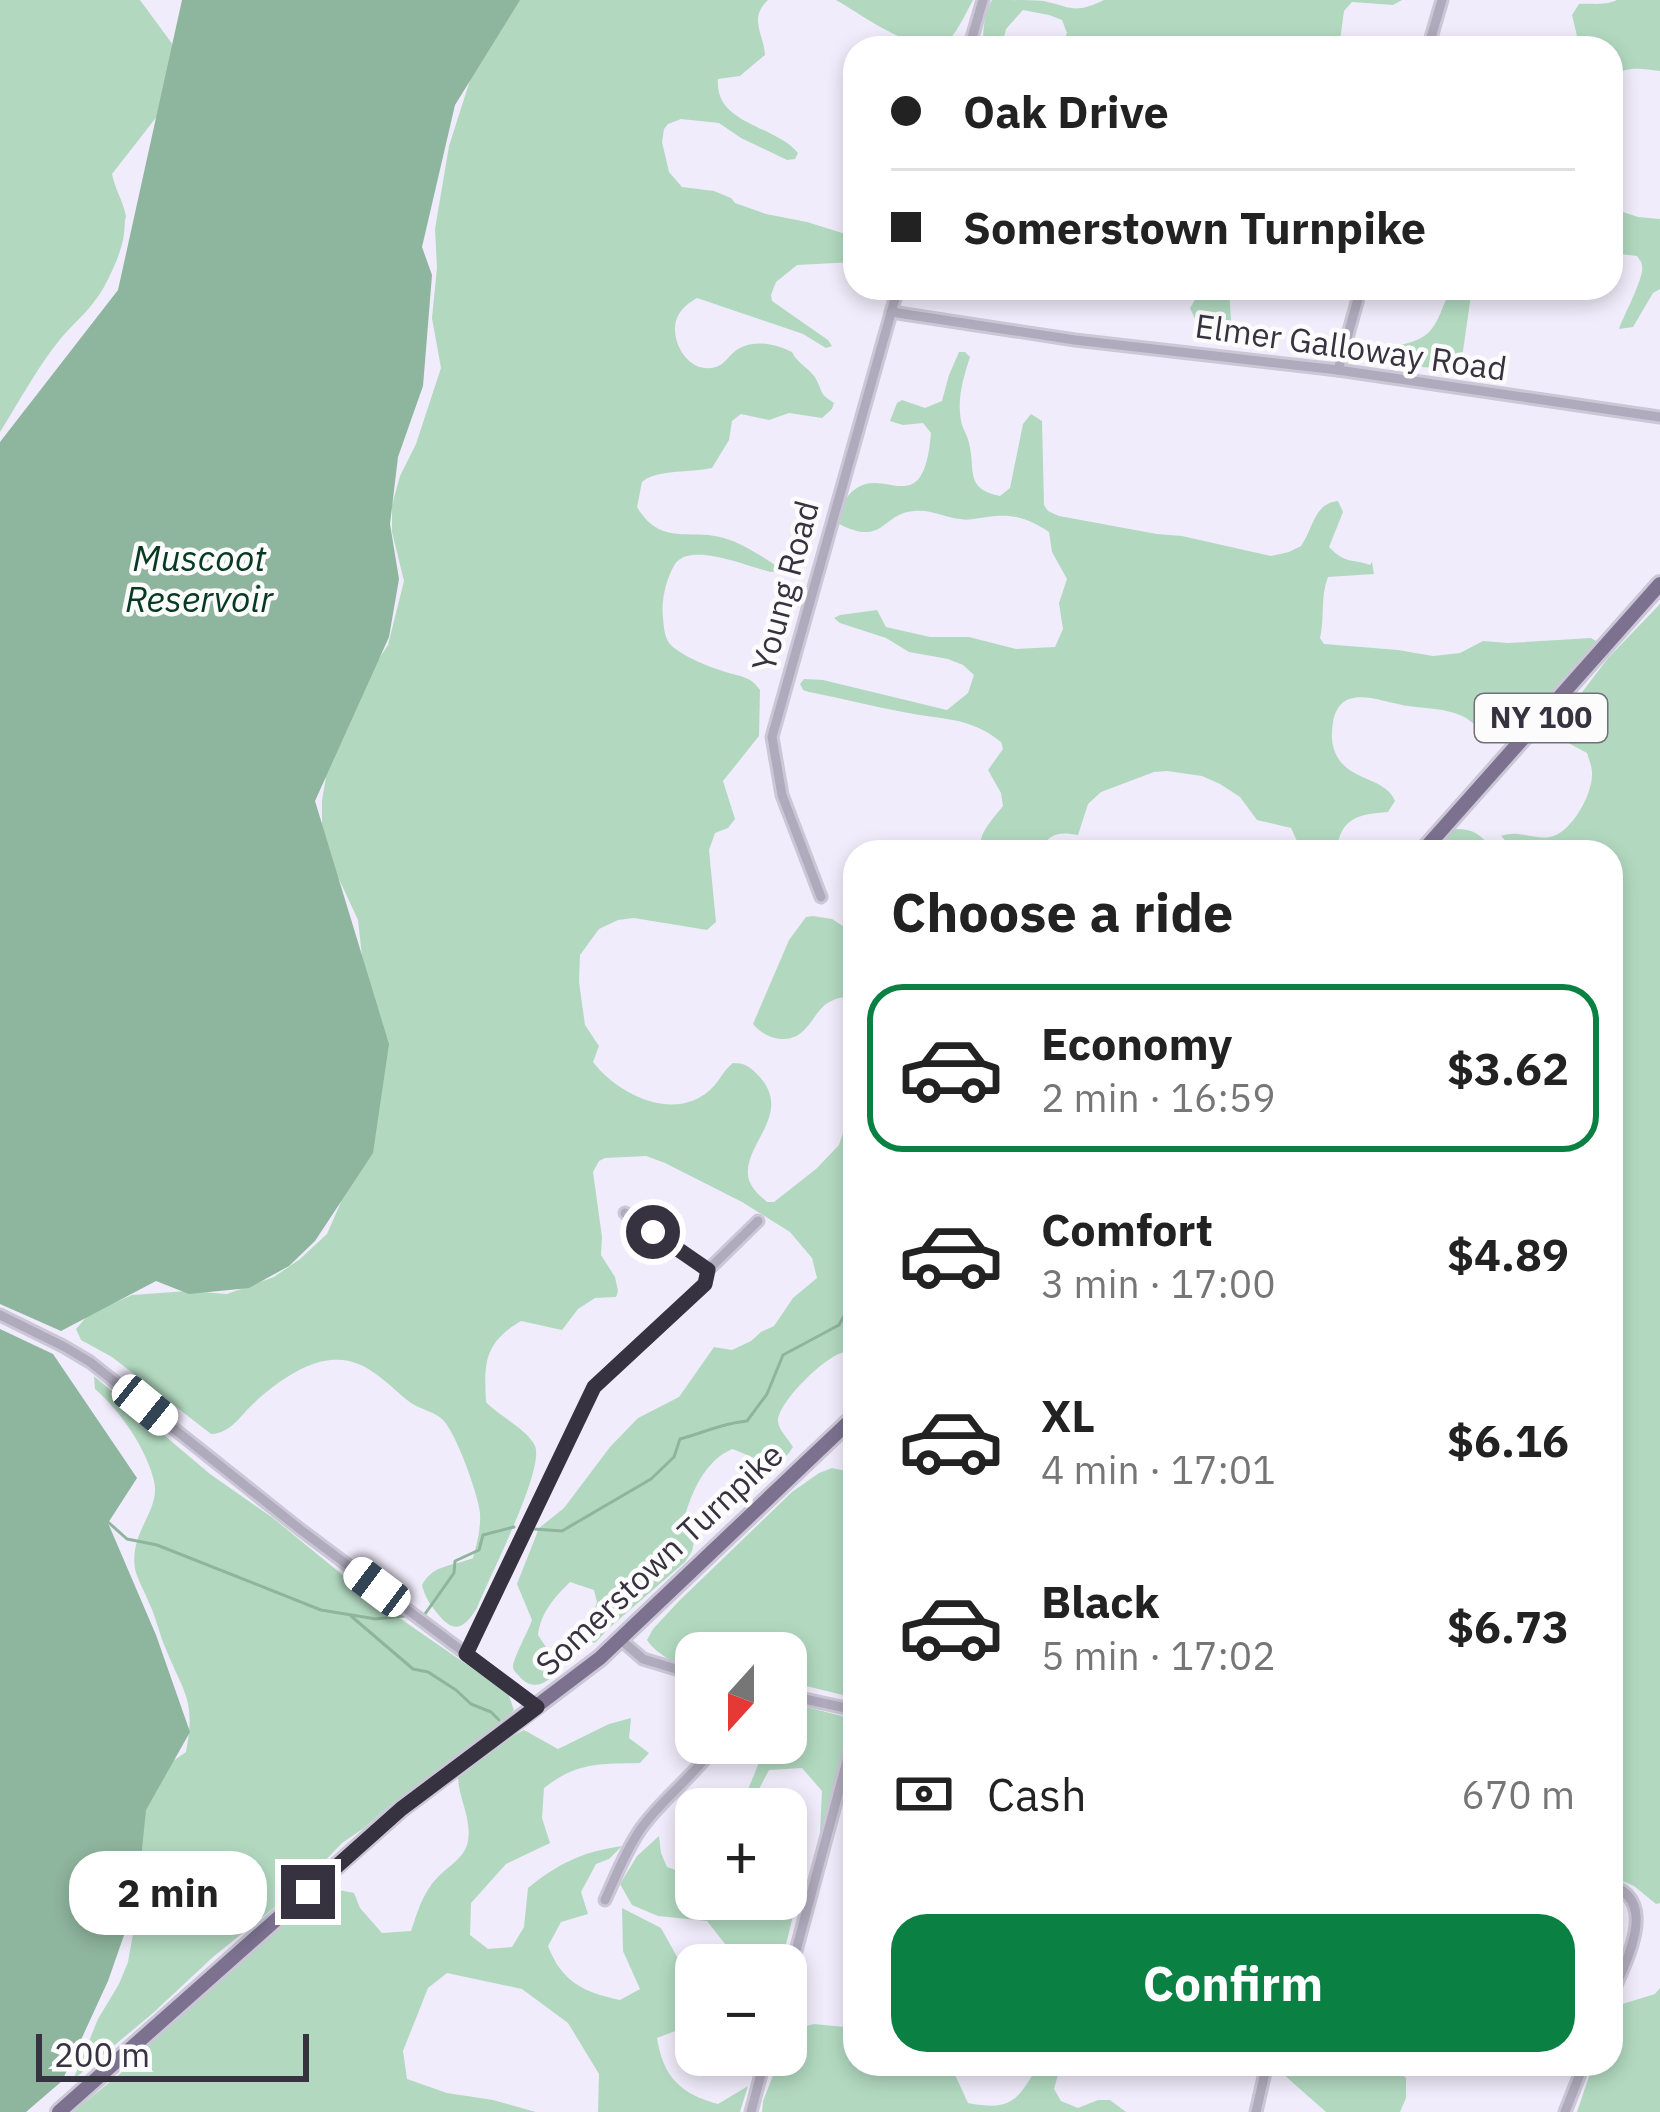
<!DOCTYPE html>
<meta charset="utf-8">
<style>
:root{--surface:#fff;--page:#f2f2f2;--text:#222;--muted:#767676;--line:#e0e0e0;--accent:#0b8043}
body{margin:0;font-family:"IBM Plex Sans",sans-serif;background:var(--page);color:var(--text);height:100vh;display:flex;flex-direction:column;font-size:45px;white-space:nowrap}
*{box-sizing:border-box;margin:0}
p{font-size:39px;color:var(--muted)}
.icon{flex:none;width:66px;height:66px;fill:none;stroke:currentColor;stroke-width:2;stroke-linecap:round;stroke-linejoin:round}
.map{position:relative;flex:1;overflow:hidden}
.details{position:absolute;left:843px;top:840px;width:780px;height:1236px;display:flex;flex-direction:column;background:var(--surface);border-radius:36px;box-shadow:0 6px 18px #0003}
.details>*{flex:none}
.hud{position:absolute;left:843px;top:36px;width:780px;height:264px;border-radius:36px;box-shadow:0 6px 18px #0003;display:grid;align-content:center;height:264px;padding:0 48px;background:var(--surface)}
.needle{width:78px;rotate:201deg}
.buttons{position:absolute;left:675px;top:1632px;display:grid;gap:24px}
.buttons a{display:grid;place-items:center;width:132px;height:132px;border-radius:24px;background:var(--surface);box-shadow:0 6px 18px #0003;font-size:60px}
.scale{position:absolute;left:36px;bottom:30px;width:273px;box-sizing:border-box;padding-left:12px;border:6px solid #373240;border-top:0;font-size:33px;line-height:42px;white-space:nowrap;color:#373240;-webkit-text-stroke:9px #fcfcfc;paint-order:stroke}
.end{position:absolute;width:54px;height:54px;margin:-27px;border:15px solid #373240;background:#fff;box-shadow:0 0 0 6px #fff}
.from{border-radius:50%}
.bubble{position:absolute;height:84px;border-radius:36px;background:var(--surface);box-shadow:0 6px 18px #0003;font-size:39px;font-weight:700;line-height:84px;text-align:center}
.car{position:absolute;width:36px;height:72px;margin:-36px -18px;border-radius:15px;box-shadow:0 0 9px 3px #0007;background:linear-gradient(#fff 24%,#345 0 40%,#fff 0 76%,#345 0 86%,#fff 0)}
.hud b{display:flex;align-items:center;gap:42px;height:114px;font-size:45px}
.hud b+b{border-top:3px solid var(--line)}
.hud i{width:30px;height:30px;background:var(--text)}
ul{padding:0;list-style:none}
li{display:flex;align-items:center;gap:36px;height:168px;margin:0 24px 18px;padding:0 24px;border:6px solid transparent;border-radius:36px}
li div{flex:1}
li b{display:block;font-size:45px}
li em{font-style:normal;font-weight:700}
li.selected{border-color:var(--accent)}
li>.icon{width:108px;height:108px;stroke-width:1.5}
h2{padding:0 48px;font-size:54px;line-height:144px}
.pay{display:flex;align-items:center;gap:30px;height:132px;padding:0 48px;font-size:45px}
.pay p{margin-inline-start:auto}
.action{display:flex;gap:24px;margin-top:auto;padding:24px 48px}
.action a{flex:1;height:138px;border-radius:36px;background:var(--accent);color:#fff;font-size:48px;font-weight:700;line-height:138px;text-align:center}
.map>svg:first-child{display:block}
.green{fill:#b2d9c0}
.water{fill:#8eb59d}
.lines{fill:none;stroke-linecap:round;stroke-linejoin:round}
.stream{stroke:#8eb59d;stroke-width:3}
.street-casing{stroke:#cbc7d6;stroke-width:15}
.primary-casing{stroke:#cbc7d6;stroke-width:20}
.street{stroke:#b0abbc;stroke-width:9}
.primary{stroke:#7c7290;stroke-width:14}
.route{stroke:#373240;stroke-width:15}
.labels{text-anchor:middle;stroke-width:9;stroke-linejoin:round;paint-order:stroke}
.shield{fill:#fcfcfc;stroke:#726f78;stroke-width:3}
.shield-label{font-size:30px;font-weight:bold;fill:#373240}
.street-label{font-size:33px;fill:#373240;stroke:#fcfcfc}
.water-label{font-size:36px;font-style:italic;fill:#073a22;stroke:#fcfcfc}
</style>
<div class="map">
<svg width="1660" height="2112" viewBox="0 0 1660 2112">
<rect width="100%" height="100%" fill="#f0ecfb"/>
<g class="green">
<path d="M 0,0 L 140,0 L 184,60 L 158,115 L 112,174 C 115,189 123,201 126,216 C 124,222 125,228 124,234 C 122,251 112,272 104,287 C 93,307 77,320 62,337 C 38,366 20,400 0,432 Z"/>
<path d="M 518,0 L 768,0 C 748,19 764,34 765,55 L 740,76 L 718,79 C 714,124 775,125 798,153 L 795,159 L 787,160 L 741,138 L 719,123 L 681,119 L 668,124 L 664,129 L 662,142 L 669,172 L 682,187 L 714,191 L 731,198 L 735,203 L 766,214 L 807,222 L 855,237 L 855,262 L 797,265 L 776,282 L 771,295 L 772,301 L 828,340 L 832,346 L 826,348 L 803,334 L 697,298 C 685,305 676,313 675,327 C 674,349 692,374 716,367 C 725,364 730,354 738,349 C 755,339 776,344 792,352 C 798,365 812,369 817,381 C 824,395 819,393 834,403 L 832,409 L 822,418 L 789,413 L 769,420 L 741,414 L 732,421 L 729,440 L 712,468 C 690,473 657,469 642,482 L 637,507 C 661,547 689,528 724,538 C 741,543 760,555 775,565 L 778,571 L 771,572 C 749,567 690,541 675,564 C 666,579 661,600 663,618 C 664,626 664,637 670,644 C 682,657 712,668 729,673 C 743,677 751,677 760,690 L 759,736 L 723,781 L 735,819 L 728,828 L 715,833 L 709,850 L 716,922 L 707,930 L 634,918 L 618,920 L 599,929 L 580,955 L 579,982 L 585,1025 L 599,1046 L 593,1062 C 620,1097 679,1124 714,1086 C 721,1078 724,1070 733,1063 C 744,1063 749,1066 757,1074 C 797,1114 739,1146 749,1180 C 752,1189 760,1196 767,1202 L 774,1202 L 816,1169 L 839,1145 L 855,1097 L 855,1354 C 852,1353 848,1352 845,1352 C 827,1354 778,1402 778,1421 C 778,1429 789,1440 793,1447 C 776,1476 757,1457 732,1449 C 705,1461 692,1491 684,1519 L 695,1537 L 692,1551 L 685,1562 L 609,1628 L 596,1642 L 589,1644 L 584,1640 L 597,1602 L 594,1590 L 570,1582 C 554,1598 541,1612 538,1635 L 559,1667 C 550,1683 533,1693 519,1676 C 517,1674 514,1671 513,1668 C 512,1660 529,1630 532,1620 L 517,1584 L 539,1528 L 564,1508 L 610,1447 L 638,1418 L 679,1397 L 714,1347 L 732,1350 L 751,1341 L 761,1332 L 774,1326 L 793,1298 L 817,1278 L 812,1258 L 790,1232 L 742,1202 L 665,1163 L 646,1156 L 605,1158 L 599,1161 L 593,1172 L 602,1237 L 601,1255 L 615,1277 L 618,1291 L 616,1297 L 595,1298 L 578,1309 L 562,1330 L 521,1321 C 484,1343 484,1363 486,1402 C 499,1416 528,1430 535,1446 C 545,1470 488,1579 477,1608 C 463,1630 454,1634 437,1613 C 429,1603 425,1597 422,1585 C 433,1564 454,1566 473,1558 C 477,1544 481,1528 480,1513 C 478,1494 456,1433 443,1420 C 434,1411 421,1410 411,1403 C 384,1382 363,1353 324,1361 C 299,1366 272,1386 254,1403 C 240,1416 231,1433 211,1434 L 112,1357 L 81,1340 L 76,1329 L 89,1314 L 132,1295 L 188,1291 L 227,1294 L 274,1277 L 300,1259 L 327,1234 L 348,1186 L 365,984 L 358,920 L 326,851 L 322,824 L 322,801 L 330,752 L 368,675 L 388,645 L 404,581 L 392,532 L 392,505 L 400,476 L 416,444 L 441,368 L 432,318 L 437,268 L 435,229 L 449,146 L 472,74 Z"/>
<path d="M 836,0 L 973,0 C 968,9 956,35 948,40 C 920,60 860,13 836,0 Z"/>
<path d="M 992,0 C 1008,0 1028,0 1044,1 C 1074,8 1074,14 1104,0 L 1402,0 L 1393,5 L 1352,2 L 1344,11 L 1339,48 L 1061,48 L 1067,33 L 1062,20 L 1049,15 L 1023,10 L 1006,29 L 1003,41 L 997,48 L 983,45 C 983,30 984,13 992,0 Z"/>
<path d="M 1617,0 L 1660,0 L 1660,71 C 1641,69 1626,65 1611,78 L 1611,48 L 1580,48 L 1572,15 L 1579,4 C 1594,3 1603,6 1617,0 Z"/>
<path d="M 1611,208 L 1638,217 L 1660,219 L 1660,289 L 1653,293 L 1633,327 L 1619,329 C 1624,315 1645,276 1642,266 C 1642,262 1639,259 1637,256 L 1611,253 Z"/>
<path d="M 1202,288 L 1229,288 L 1232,338 L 1196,321 L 1190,308 Z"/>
<path d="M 1451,288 L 1472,288 L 1462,358 C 1440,374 1408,367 1385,356 L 1388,347 C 1436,340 1433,329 1451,288 Z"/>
<path d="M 959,352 L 965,352 L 970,357 C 963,379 956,401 962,425 C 964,431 968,437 969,443 C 976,470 964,489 1000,496 L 1010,488 L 1023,424 L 1031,414 L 1042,421 L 1044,505 L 1048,511 L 1059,516 L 1157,534 L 1182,536 L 1271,556 L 1289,552 L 1301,546 C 1313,529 1314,503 1338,501 L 1343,512 L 1329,547 C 1347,565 1351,558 1370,565 L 1372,562 L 1374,574 L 1328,577 C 1320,597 1325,617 1320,638 L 1324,644 L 1398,650 L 1433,656 L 1460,653 L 1483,641 L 1508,643 L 1591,638 L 1596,641 C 1570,670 1531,726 1496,740 C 1485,734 1476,725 1466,718 C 1446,707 1423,709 1402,705 C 1376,700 1340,684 1333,722 C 1331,735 1331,746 1338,758 C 1352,781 1386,778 1395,801 L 1388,812 C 1359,814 1339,818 1337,852 L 1302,852 L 1291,828 L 1257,820 L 1240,797 L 1220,784 L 1202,776 L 1167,771 L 1154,772 L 1101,792 L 1088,804 L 1078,835 C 1058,831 1048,834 1039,852 L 980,852 C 978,833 992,820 1003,806 L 1001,793 L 988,770 L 1003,749 L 1001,742 C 969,716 941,720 903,712 C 871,706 840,698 809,692 L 803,690 L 800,684 L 804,679 L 823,680 L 947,710 L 968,693 L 974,675 L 963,665 L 948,659 L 909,652 L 886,638 L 840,623 L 834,618 L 840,615 L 877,610 L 886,627 L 930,637 L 969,637 L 1016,649 L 1055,647 L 1063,629 L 1059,603 L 1067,579 L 1052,552 L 1049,532 C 1029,518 1012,513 987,517 C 978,518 969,521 960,519 C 944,517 930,509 914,511 C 880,514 885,548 837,523 C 840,515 842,503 848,496 C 880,456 923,530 931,433 L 923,423 L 903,425 L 890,421 L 897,403 L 902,400 L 925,408 L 942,401 L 949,375 Z"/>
<path d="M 1660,604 L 1660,1903 L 1656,1904 L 1634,1886 L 1611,1876 L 1611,852 L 1516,852 L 1501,836 C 1518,829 1533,840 1550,837 C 1571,833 1593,794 1592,773 C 1592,766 1589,760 1587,753 L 1570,744 L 1561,735 L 1564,716 L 1608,658 Z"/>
<path d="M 1455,829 C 1476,829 1482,836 1494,852 L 1432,852 Z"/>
<path d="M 813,916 L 832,919 L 855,934 L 855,996 C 845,996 835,998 826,1004 C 817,1011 813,1021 806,1028 C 791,1046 766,1040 753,1024 L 789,940 L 806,917 Z"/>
<path d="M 94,1376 L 210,1474 L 273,1518 L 372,1599 L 508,1693 L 514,1710 L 485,1739 L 394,1802 L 364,1828 L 342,1843 L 301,1886 L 213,1957 L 153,2013 L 73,2080 L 98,2019 L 119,1984 L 128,1962 L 143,1878 L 126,1833 L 163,1768 L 186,1752 C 196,1699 184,1694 165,1647 C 159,1633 156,1617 149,1603 C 145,1592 138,1581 135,1569 C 129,1531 161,1511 154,1481 C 147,1450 120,1410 95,1389 Z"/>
<path d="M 832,1468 L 855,1473 L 855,1698 L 786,1681 L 786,1653 L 696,1653 L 696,1671 C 679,1666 657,1655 647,1640 L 653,1629 L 679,1601 L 792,1492 L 819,1473 Z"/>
<path d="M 786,1702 L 850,1718 L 831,1806 L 820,1833 L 822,1791 L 802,1768 L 769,1770 L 759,1789 L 764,1809 L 740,1809 L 767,1743 L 786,1743 Z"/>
<path d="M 631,1718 L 629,1738 L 649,1753 L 640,1763 C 599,1764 577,1762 544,1788 L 542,1818 L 550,1843 L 506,1864 L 471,1903 L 470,1935 L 488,1949 L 512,1947 L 524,1927 L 528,1888 C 559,1863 582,1852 622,1846 L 609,1859 L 596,1864 L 581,1892 L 588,1914 L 561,1922 L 548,1946 C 562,1982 583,1992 620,2000 L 640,1989 L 623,1951 L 622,1908 L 661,1928 L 685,1971 L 696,1974 L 696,2023 L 657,2038 C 663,2076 680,2094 718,2104 L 748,2086 L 740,2112 L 598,2112 L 599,2074 L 568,2023 L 522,1989 L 447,1973 L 428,1988 L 403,2051 L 407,2079 L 447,2093 L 493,2100 L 536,2112 L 73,2112 L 122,2072 L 154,2072 L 134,2056 L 288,1920 L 339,1890 L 354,1893 L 360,1908 L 382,1933 L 411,1931 C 417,1913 423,1892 437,1878 C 448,1866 465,1858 468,1841 C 472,1816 457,1797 458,1773 L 484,1751 L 524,1730 L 558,1749 L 609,1724 Z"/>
<path d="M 659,1836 L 661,1853 L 667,1867 L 684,1873 L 696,1869 L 696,1899 L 786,1899 L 786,1886 L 798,1895 L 781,1965 L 722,1965 L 725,1944 L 707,1921 L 658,1916 L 632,1905 L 620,1884 L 637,1856 Z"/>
<path d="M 1660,1988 L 1660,2112 L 1577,2112 L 1593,2064 L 1611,2064 L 1611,2021 L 1619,2005 L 1655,1994 Z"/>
<path d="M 814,2024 L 855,2028 L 855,2064 L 943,2064 L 955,2075 L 968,2103 C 1013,2112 1018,2099 1039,2064 L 1061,2064 L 1054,2089 L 1061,2101 L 1078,2108 L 1098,2100 L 1110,2100 L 1126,2112 L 762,2112 L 763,2101 L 781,2055 L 786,2055 C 786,2038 798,2027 814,2024 Z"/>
<path d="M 1279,2064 L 1392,2064 L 1406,2078 L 1406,2098 L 1400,2112 L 1326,2112 L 1283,2074 Z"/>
</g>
<g class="water">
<path d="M 182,0 L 520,0 L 455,105 L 422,247 L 432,275 L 423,386 L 398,457 L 390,524 L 399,579 L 389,637 L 315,801 L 389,1044 L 373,1153 L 315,1241 L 289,1266 L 249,1288 L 189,1294 L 156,1281 L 61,1331 L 0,1304 L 0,442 L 118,290 Z"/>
<path d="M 0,1329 L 53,1354 L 137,1478 L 108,1523 L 156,1635 L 190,1732 L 146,1810 L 137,1898 L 108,1981 L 62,2081 L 26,2112 L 0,2112 Z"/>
</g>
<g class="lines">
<g class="stream">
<path d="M 108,1522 L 127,1539 L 157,1545 L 321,1610 L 376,1619 L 404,1616"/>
<path d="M 534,1529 L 562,1531 L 651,1479 L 674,1457 L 680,1439 C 703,1433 723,1423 747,1421 L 767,1394 L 783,1355 L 839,1325 L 855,1296"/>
<path d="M 425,1614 L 454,1573 L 455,1561 L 479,1550 L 483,1535 L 514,1527"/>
<path d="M 351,1616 L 413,1669 L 428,1672 L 456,1690 L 471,1704 L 491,1712 L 499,1720"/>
</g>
<g class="street-casing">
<g id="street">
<path d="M 969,48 L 983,0"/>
<path d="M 1428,48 L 1442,0"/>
<path d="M 891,312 L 1075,340 L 1338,370 L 1660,417"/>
<path d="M 1338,370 L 1361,288"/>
<path d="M 821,897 L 782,795 L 772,737 L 898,288"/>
<path d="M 625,1213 L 708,1270"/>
<path d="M 0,1315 L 63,1346 L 90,1362 L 301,1530 L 537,1707"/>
<path d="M 620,1639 L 643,1659 L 696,1675"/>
<path d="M 466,1654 L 594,1387 L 705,1284 L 708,1270 L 758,1221"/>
<path d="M 786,1695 L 855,1710"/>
<path d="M 1611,1885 C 1660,1902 1625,1962 1611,1997"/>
<path d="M 605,1900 C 616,1876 625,1852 640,1830 C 662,1798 695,1776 717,1743"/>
<path d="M 786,1988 L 855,1731"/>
<path d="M 751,2112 L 766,2055"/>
<path d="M 1256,2112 L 1267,2064"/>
<path d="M 1565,2112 L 1584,2064"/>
</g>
</g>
<g class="primary-casing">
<g id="primary">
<path d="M 1422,852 L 1660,584"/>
<path d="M 59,2112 L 401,1809 L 600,1658 L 855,1416"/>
</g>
</g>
<use href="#street" class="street"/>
<use href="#primary" class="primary"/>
</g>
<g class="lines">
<path class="route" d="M 308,1892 L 401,1809 L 537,1707 L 466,1654 L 594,1387 L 705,1284 L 708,1270 L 653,1232"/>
</g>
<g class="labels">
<rect class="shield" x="1475" y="694" width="132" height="48" rx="9"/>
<g class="shield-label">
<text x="1541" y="728">NY 100</text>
</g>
<g class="street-label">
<text transform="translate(1351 347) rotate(8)" y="12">Elmer Galloway Road</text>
<text transform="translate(785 586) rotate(-75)" y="12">Young Road</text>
<text transform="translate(659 1559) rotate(-43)" y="12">Somerstown Turnpike</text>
</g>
<g class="water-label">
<text x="199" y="571">Muscoot<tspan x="199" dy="41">Reservoir</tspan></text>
</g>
</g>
</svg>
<div class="buttons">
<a><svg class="needle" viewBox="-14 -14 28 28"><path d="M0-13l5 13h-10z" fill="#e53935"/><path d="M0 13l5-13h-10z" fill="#767676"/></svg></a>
<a>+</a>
<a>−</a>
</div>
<div class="scale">200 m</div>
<i class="end from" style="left:653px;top:1232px"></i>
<i class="end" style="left:308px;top:1892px"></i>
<div class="bubble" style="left:69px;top:1851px;width:198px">2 min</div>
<i class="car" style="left:145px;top:1405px;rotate:129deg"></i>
<i class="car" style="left:377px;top:1587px;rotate:307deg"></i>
<div class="hud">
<b><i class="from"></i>Oak Drive</b>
<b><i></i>Somerstown Turnpike</b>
</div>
<section class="details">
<h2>Choose a ride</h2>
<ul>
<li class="selected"><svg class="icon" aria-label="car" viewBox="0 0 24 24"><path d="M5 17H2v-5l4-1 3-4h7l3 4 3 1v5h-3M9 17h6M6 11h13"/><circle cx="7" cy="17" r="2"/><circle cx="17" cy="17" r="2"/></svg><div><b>Economy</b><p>2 min · 16:59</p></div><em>$3.62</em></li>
<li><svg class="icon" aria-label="car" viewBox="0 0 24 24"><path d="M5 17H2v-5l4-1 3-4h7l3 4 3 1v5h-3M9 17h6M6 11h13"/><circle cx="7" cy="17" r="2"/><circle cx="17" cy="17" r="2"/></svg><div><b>Comfort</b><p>3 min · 17:00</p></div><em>$4.89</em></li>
<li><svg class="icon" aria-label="car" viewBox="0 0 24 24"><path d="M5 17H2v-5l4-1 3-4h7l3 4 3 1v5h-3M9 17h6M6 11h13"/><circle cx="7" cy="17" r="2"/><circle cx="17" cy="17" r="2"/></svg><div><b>XL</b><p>4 min · 17:01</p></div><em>$6.16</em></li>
<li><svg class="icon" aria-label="car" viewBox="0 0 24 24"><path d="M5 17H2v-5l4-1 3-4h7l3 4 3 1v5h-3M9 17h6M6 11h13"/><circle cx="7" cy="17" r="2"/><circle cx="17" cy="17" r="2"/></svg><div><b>Black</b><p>5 min · 17:02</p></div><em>$6.73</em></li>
</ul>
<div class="pay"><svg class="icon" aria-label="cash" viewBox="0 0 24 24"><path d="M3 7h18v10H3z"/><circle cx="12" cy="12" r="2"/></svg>Cash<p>670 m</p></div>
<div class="action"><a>Confirm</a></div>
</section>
</div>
